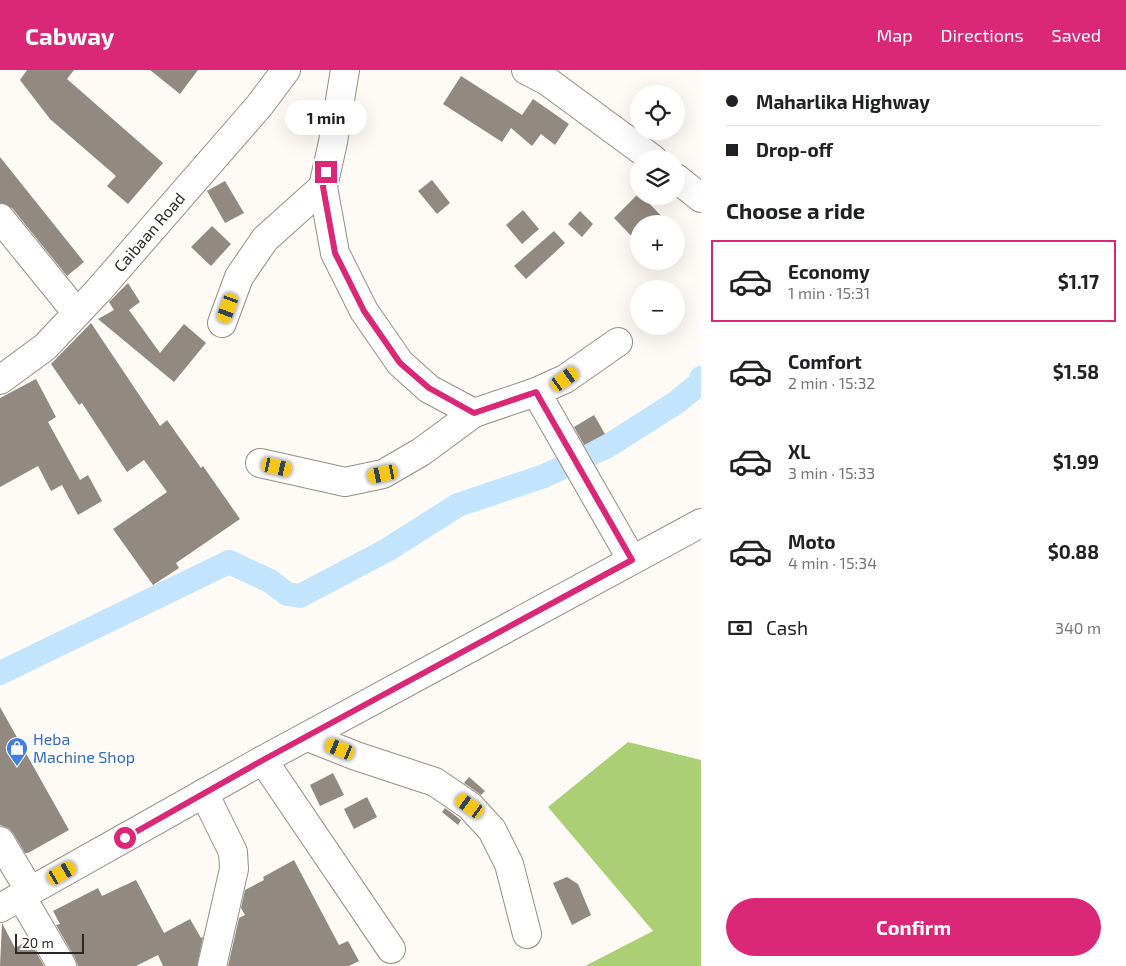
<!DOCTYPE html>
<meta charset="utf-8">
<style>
:root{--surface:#fff;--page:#f6f6f6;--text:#202124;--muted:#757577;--line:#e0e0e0;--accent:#db2777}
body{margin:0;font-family:"Exo 2",sans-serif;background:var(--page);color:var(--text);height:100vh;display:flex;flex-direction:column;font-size:19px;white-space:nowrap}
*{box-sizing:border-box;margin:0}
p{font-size:16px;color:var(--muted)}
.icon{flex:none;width:28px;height:28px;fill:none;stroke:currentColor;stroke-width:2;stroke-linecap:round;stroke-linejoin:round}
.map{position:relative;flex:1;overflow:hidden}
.details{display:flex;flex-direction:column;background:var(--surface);width:425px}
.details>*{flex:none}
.top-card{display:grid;align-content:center;height:110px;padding:0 25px;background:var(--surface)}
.buttons{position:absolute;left:630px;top:15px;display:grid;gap:10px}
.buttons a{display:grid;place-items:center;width:55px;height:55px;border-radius:50%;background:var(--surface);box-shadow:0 5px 20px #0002;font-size:25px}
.scale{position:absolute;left:15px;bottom:12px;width:69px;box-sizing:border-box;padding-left:5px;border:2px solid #2c2825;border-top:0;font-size:14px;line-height:18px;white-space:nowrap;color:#2c2825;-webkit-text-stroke:4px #fff;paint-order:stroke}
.end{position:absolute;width:22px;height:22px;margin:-11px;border:6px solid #db2777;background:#fff;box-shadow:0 0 0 2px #fff}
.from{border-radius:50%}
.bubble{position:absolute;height:35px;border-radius:18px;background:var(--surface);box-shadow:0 5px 20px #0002;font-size:16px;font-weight:700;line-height:35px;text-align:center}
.car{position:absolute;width:15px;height:30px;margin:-15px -8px;border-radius:6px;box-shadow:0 0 4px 1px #0007;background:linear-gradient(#f5c518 24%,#345 0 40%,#f5c518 0 76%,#345 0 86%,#f5c518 0)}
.top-card b{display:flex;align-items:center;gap:18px;height:48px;font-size:19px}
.top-card b+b{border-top:1px solid var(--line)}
.top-card i{width:12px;height:12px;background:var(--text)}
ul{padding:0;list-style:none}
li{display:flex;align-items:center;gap:15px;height:82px;margin:0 10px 8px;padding:0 15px;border:2px solid transparent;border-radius:0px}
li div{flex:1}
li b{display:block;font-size:19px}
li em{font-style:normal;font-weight:700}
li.active{border-color:var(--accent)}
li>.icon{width:45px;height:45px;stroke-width:1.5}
h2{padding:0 25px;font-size:22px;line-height:60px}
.pay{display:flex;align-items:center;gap:12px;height:55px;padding:0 25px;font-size:19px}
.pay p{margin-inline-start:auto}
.button{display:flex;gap:10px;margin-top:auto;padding:10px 25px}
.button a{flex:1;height:58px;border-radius:30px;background:var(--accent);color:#fff;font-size:20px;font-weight:700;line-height:58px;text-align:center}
header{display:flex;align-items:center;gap:30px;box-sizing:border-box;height:70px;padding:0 25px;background:var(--accent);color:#fff}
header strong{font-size:24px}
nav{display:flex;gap:28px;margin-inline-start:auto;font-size:18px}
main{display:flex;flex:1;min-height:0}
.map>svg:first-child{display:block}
.forest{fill:#abcf75}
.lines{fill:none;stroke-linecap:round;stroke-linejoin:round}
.canal{stroke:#c3e4fd;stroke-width:24}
.building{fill:#928980}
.minor-casing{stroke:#978e85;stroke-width:30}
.highway-casing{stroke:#978e85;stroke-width:30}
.minor{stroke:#fff;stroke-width:28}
.highway{stroke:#fff;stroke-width:28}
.route{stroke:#db2777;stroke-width:6}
.labels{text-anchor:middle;stroke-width:4.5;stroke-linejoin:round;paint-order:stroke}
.street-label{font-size:16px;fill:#2c2825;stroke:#fff}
.shop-label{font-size:16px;fill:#366cbe;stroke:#fff;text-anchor:start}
</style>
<header>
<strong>Cabway</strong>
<nav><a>Map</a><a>Directions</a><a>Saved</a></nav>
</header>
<main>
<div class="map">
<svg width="701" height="896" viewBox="0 0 701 896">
<rect width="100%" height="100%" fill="#fefaf6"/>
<path class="forest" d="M 628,672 L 701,690 L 701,896 L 585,896 L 653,861 L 548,737 Z"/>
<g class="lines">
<path class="canal" d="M 0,603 L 229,492 L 270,511 L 287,524 L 300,526 L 387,480 L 458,435 L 544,406 L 608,376 L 677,332 L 700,313 L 701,308"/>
</g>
<g class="building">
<path d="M 27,0 L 74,0 L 67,9 L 163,93 L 128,134 L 107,116 L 116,106 L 50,49 L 20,10 Z"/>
<path d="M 150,0 L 198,0 L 180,24 Z"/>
<path d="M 461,6 L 522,45 L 533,29 L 569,54 L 555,75 L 541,64 L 532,76 L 511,58 L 502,72 L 443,34 Z"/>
<path d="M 0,87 L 84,192 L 67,206 L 12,138 L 0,133 Z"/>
<path d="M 432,110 L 450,133 L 437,144 L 418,121 Z"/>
<path d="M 225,111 L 244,143 L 225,153 L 207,121 Z"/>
<path d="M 639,123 L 639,126 L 642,126 L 669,154 L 639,154 L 639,174 L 614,148 Z"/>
<path d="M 523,140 L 539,159 L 522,174 L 506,155 Z"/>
<path d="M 580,141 L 593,154 L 582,167 L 568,154 Z"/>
<path d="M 212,156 L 231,174 L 211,196 L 191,177 Z"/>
<path d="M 554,161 L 565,173 L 526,209 L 514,196 Z"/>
<path d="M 128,213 L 140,232 L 129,240 L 160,283 L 184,254 L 206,273 L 174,312 L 98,249 L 114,240 L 109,232 Z"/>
<path d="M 91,253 L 160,356 L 167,350 L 201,398 L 203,396 L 240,449 L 176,493 L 179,498 L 153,515 L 113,459 L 167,422 L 144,390 L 127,402 L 82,333 L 79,335 L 51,294 Z"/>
<path d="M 36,309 L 56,347 L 48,352 L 80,410 L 88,405 L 102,431 L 78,445 L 62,415 L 51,421 L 38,396 L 0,417 L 0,328 Z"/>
<path d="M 594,345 L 605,364 L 584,375 L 574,357 Z"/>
<path d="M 0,637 L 69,760 L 28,783 L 25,783 L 13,763 L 8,758 L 0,755 Z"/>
<path d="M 333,703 L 344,725 L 320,736 L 310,715 Z"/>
<path d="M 469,707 L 485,721 L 481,725 L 464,713 Z"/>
<path d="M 367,727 L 377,747 L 354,759 L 344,739 Z"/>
<path d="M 445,738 L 461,750 L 458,755 L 442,742 Z"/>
<path d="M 294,790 L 339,875 L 348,871 L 359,891 L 349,896 L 228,896 L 239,848 L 245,845 L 241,838 L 245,820 L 264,810 L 263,807 Z"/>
<path d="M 567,807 L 578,814 L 591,845 L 572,855 L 553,813 Z"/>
<path d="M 136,810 L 164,863 L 190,849 L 201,868 L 203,867 L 197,896 L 163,896 L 158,885 L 136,896 L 78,896 L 75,888 L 56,855 L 60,854 L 53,841 L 98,818 L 102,826 Z"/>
<path d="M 2,853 L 15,878 L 29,870 L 44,896 L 0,896 Z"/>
</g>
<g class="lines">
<g class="minor-casing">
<g id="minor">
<path d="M 345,0 L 333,72 L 323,117 L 335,183 L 364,241 L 400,293 L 429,319 L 474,343 L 536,322 L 565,309 L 618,272"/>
<path d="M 526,0 L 547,11 L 653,89"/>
<path d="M 676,108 L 701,128"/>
<path d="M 0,148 L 77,243"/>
<path d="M 222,253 L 239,207 L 265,169 L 323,117"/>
<path id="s1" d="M 0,310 L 45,277 L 98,221 L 259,36 L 286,0"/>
<path d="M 536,322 L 632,490"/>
<path d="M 260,393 L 345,412 L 383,404 L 421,382 L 474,343"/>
<path d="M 308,667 L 356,686 L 435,712 L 470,736 L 492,760 L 509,794 L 527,864"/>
<path d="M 263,690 L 391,879"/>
<path d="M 204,723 L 233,782 L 234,799 L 212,896"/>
<path d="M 0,771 L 30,821"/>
<path d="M 21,826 L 62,896"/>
</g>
</g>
<g class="highway-casing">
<path id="highway" d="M 0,838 L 263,690 L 701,453"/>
</g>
<use href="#minor" class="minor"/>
<use href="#highway" class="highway"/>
</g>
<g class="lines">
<path class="route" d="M 125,768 L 263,690 L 632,490 L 536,322 L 474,343 L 429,318 L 400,293 L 364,241 L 335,183 L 323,117 L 326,102"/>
</g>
<defs>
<g id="shop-pin" transform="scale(1.125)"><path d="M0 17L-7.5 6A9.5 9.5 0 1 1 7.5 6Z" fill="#3f7fe0" stroke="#fff"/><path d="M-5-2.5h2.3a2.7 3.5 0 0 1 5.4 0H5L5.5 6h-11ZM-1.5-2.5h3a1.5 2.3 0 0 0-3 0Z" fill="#fff"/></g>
</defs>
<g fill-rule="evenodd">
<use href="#shop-pin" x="17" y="678"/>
</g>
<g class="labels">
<g class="street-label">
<text dy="6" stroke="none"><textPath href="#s1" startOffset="211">Caibaan Road</textPath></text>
</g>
<g class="shop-label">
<text x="33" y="675">Heba<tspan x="33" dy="18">Machine Shop</tspan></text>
</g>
</g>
</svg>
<div class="buttons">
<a><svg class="icon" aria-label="locate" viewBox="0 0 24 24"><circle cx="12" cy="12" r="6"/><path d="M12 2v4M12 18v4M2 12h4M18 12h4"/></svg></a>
<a><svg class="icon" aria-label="layers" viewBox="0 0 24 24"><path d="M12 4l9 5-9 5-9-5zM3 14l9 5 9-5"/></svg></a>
<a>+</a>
<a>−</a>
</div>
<div class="scale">20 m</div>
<i class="end from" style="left:125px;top:768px"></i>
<i class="end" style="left:326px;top:102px"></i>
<div class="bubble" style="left:285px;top:30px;width:82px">1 min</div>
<i class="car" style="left:228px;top:238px;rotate:200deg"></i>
<i class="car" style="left:565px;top:309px;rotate:55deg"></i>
<i class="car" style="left:277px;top:397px;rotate:103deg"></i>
<i class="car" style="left:383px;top:404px;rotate:258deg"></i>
<i class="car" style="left:340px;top:679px;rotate:292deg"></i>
<i class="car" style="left:470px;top:736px;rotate:305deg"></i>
<i class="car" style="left:62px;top:803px;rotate:60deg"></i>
</div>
<section class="details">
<div class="top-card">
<b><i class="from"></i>Maharlika Highway</b>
<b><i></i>Drop-off</b>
</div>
<h2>Choose a ride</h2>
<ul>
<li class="active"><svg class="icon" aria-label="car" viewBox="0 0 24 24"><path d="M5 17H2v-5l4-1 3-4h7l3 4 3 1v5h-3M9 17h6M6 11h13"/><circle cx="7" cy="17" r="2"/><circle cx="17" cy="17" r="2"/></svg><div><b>Economy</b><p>1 min · 15:31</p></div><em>$1.17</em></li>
<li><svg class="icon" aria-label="car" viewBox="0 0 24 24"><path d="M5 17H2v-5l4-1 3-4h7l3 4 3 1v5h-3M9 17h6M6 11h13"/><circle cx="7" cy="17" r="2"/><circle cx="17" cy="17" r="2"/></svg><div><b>Comfort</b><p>2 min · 15:32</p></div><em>$1.58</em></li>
<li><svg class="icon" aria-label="car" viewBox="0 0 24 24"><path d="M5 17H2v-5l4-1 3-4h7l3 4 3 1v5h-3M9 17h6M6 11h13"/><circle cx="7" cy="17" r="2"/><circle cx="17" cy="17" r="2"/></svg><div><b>XL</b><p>3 min · 15:33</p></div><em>$1.99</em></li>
<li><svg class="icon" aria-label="car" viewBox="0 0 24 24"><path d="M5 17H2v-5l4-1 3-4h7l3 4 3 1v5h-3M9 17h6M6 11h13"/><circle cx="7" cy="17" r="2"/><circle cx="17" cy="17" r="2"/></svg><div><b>Moto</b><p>4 min · 15:34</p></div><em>$0.88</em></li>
</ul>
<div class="pay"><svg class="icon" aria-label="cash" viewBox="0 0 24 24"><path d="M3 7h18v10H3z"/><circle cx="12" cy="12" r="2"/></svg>Cash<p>340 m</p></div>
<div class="button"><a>Confirm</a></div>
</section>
</main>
